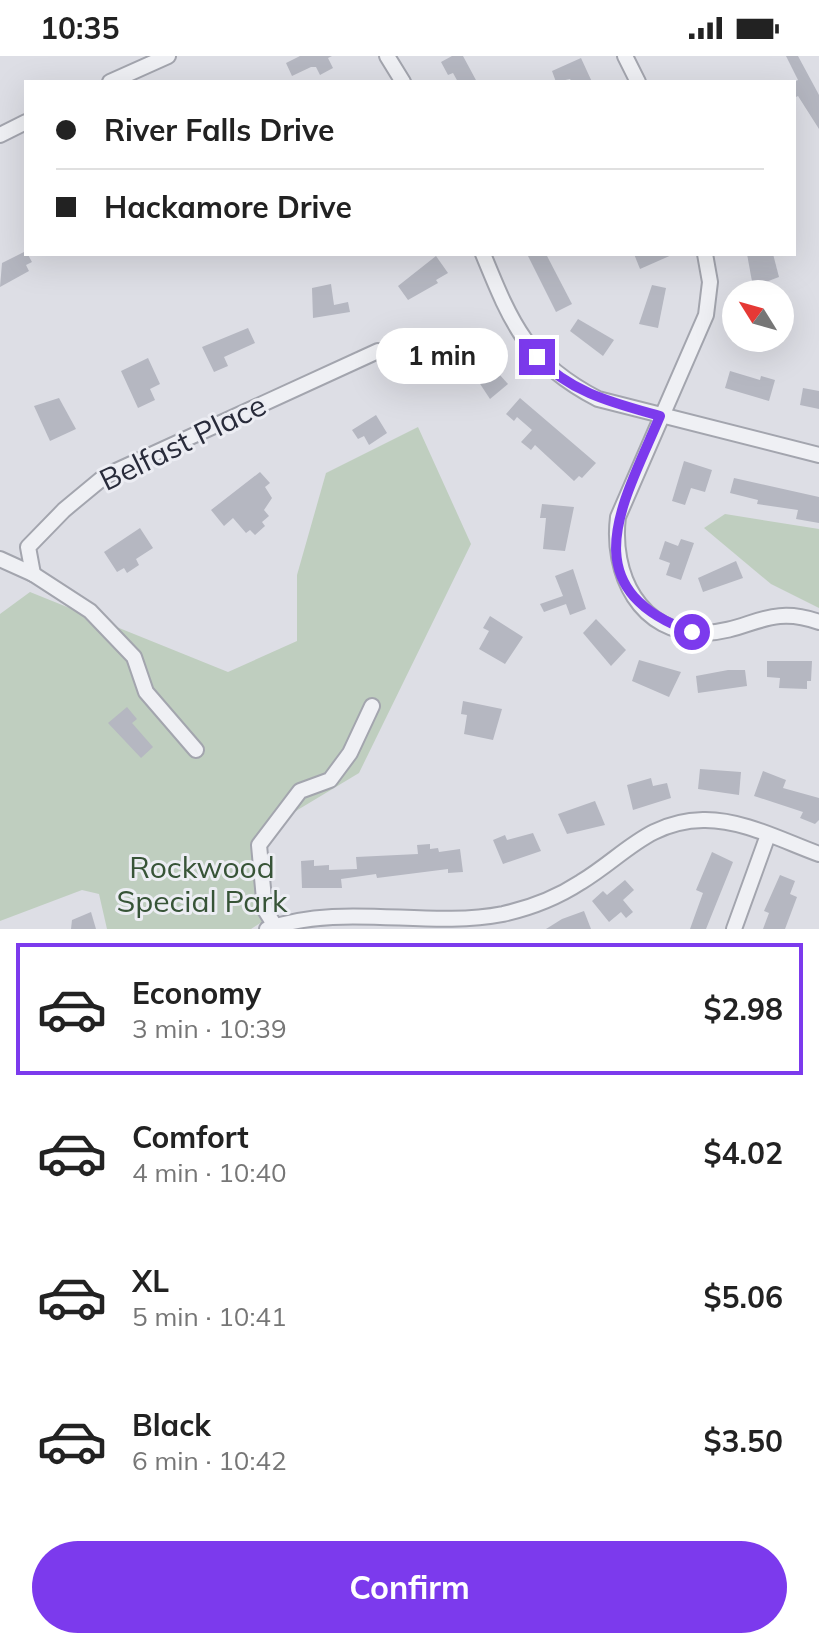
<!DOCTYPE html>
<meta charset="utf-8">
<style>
:root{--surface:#fff;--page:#f6f6f6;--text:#222;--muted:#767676;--line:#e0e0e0;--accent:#7c3aed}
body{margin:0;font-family:Mulish,sans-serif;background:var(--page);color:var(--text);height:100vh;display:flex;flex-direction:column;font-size:30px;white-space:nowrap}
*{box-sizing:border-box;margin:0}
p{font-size:26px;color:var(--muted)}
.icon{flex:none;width:44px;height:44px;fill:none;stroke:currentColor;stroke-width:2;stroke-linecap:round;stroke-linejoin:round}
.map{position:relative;height:873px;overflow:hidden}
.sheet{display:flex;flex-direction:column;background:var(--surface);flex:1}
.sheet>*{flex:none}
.hud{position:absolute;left:24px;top:24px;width:772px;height:176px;border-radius:0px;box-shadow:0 8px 32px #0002;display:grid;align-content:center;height:176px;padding:0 32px;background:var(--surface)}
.needle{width:52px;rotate:307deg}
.tools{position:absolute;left:722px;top:224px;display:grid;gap:16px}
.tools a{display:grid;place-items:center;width:72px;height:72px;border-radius:50%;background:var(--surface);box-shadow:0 8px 32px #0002;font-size:40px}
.end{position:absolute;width:36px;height:36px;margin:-18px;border:10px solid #7c3aed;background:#fff;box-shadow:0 0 0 4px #fff}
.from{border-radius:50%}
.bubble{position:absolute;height:56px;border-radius:28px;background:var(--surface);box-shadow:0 8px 32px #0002;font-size:26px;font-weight:700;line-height:56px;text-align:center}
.hud b{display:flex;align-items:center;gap:28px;height:76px;font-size:30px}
.hud b+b{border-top:2px solid var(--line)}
.hud i{width:20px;height:20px;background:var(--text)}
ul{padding:14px 0 0;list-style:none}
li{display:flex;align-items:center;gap:24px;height:132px;margin:0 16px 12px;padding:0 16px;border:4px solid transparent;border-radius:0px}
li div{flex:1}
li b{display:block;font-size:30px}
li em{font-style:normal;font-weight:700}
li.selected{border-color:var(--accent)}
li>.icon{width:72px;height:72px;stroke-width:1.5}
.cta{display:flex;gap:16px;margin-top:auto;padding:16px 32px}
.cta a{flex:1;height:92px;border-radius:48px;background:var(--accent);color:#fff;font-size:32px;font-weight:700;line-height:92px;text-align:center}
.status{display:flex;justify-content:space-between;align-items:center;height:56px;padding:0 40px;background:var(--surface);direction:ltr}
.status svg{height:22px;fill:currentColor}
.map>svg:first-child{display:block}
.green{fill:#bfcebf}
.building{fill:#b5b7c1}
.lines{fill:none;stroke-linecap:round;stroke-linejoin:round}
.minor-casing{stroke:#a3a5ae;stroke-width:18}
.minor{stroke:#eff0f4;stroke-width:14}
.route{stroke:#7c3aed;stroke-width:10}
.labels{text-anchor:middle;stroke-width:6;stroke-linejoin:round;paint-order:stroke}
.street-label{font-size:30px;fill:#282b3a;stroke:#ecedf3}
.park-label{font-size:30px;fill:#375437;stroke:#ecedf3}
</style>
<div class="status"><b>10:35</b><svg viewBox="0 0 49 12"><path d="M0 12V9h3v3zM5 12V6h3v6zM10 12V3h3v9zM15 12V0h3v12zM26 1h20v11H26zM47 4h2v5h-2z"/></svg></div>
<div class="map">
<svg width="819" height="873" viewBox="0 0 819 873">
<rect width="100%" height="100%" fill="#dddee5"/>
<g class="green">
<path d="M 418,371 L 471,488 L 359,717 L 256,779 L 262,866 L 251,873 L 107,873 L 99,838 L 82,834 L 0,865 L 0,558 L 30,536 L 228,616 L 297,585 L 297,519 L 326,417 Z"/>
<path d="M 725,458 L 819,473 L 819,552 L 771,528 L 704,472 Z"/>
</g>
<g class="building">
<path d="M 300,0 L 332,0 L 328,2 L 333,12 L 320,19 L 316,11 L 311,11 L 292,20 L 286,7 Z"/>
<path d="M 452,0 L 463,0 L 477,26 L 458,26 L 453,17 L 448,19 L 441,6 Z"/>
<path d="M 786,0 L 798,0 L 819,39 L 819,73 L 798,40 L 794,42 L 794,26 L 798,24 Z"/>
<path d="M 581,2 L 592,26 L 572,26 L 570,23 L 556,26 L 552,15 Z"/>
<path d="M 26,195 L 32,206 L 26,209 L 29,215 L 0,231 L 2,207 Z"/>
<path d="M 527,198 L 546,198 L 572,248 L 556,256 Z"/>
<path d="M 634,198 L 674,198 L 640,213 Z"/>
<path d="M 747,198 L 773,198 L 779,221 L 753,231 Z"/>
<path d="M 436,200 L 448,217 L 436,224 L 438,227 L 408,244 L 398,230 Z"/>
<path d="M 331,228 L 334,249 L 348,246 L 350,256 L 313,262 L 312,232 Z"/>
<path d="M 652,229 L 666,232 L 658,272 L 639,268 Z"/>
<path d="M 578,263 L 614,284 L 603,300 L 570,275 Z"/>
<path d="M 248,272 L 255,287 L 224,301 L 228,310 L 214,316 L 202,291 Z"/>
<path d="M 480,297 L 508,328 L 490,343 L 467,308 Z"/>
<path d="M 148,302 L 160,328 L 150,333 L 155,344 L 138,352 L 121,315 Z"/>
<path d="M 730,315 L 760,324 L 761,320 L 775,324 L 769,345 L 725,332 Z"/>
<path d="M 803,332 L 819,335 L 819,353 L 800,349 Z"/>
<path d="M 59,342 L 76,373 L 50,385 L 34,350 Z"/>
<path d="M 520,342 L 596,407 L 582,422 L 579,420 L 574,425 L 535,389 L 531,394 L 521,386 L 532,374 L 517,361 L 514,365 L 506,358 Z"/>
<path d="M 376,359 L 387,377 L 369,389 L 364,380 L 358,383 L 352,374 Z"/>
<path d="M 684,405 L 712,414 L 705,436 L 691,432 L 685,449 L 672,445 Z"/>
<path d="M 260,416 L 270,427 L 265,431 L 272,442 L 264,454 L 269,460 L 262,466 L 265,470 L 255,479 L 250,474 L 246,477 L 233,462 L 224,470 L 211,454 Z"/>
<path d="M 734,422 L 819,441 L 819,467 L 796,463 L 798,454 L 757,448 L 758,444 L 730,437 Z"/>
<path d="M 542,448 L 574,451 L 565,495 L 543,493 L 546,462 L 540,462 Z"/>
<path d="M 140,472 L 153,492 L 136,503 L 139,509 L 127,517 L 124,512 L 117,516 L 104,496 Z"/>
<path d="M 681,483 L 694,487 L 681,524 L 666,519 L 670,507 L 659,503 L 665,485 L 678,490 Z"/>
<path d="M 736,505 L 743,522 L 703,536 L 698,522 Z"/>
<path d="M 573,513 L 586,553 L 570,559 L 566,548 L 544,556 L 540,548 L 563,540 L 555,520 Z"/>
<path d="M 490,560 L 523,581 L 505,608 L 479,593 L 489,575 L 483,572 Z"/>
<path d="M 596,563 L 626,594 L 611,610 L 583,577 Z"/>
<path d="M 639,604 L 681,616 L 669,641 L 632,625 Z"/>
<path d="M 767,605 L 812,605 L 811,625 L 807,625 L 807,633 L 779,632 L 780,622 L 767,621 Z"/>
<path d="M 728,614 L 745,614 L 747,630 L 698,637 L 696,620 Z"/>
<path d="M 463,645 L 502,653 L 493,684 L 464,678 L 467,659 L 461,658 Z"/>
<path d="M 127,651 L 137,663 L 132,667 L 153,691 L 141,702 L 108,667 Z"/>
<path d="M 700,713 L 741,716 L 739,739 L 698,733 Z"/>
<path d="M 763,715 L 786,724 L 783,732 L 819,742 L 819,764 L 815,768 L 800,762 L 803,756 L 754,740 Z"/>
<path d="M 651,722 L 653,730 L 667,727 L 671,742 L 633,754 L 627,729 Z"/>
<path d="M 595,745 L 605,769 L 567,778 L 558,758 Z"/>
<path d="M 533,777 L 541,795 L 503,808 L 493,784 L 505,779 L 507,784 Z"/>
<path d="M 430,788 L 430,793 L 438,792 L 439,796 L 460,793 L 463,816 L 448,817 L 448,813 L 377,822 L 376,818 L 341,823 L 342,832 L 302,832 L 301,805 L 314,804 L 314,810 L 329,809 L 329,814 L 357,813 L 356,801 L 418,798 L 417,789 Z"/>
<path d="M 712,796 L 733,806 L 706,873 L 690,873 L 703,837 L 696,834 Z"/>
<path d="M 780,819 L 795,825 L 790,838 L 797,841 L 785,873 L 763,873 L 769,857 L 764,855 Z"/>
<path d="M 625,824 L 634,834 L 623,844 L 633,856 L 626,862 L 621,856 L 609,866 L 592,845 L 603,835 L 607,839 Z"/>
<path d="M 584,855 L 591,873 L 546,873 L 562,863 Z"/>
<path d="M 91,856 L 96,873 L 71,873 L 72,864 Z"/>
</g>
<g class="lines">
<g class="minor-casing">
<g id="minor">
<path d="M 387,0 L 403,26"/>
<path d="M 625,0 L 638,26"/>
<path d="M 110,26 L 168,0"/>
<path d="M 0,79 L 26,66"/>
<path d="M 483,198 C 512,269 527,306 598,343 L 819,399"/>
<path d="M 705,198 L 710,226 L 706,259 L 618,461 C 611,517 639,579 705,577 C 751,575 768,548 819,566"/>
<path d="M 0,503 L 33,518 L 90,555 L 134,601 L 146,636 L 196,694"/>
<path d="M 33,518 L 28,491 L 64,454 L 105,420 L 378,295"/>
<path d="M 267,873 C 343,846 426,873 503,858 C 530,852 558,841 581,826 C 624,800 648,765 703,764 C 742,763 783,785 819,798"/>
<path d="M 277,873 L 265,854 L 259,789 L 300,735 L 330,724 L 350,697 L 372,650"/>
<path d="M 734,873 L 768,779"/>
</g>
</g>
<use href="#minor" class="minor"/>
</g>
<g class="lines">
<path class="route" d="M 537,301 C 571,337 614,347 660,360 C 624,446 569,532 692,576"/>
</g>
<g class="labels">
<g class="street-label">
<text transform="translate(183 387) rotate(-26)" y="10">Belfast Place</text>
</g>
<g class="park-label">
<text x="202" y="822">Rockwood<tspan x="202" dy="34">Special Park</tspan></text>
</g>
</g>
</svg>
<div class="tools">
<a><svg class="needle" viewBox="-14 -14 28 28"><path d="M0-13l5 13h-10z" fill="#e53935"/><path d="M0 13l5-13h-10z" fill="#767676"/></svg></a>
</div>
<i class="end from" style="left:692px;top:576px"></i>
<i class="end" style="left:537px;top:301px"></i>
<div class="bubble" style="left:376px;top:272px;width:132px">1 min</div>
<div class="hud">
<b><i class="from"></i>River Falls Drive</b>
<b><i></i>Hackamore Drive</b>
</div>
</div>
<section class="sheet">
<ul>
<li class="selected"><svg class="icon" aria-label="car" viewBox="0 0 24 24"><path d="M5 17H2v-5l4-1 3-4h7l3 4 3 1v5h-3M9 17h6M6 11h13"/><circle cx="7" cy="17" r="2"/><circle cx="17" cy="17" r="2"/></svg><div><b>Economy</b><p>3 min · 10:39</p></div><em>$2.98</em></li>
<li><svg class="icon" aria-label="car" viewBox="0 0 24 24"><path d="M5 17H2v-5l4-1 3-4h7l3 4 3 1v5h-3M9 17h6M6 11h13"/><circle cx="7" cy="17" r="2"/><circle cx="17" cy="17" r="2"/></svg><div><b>Comfort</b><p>4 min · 10:40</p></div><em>$4.02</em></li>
<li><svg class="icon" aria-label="car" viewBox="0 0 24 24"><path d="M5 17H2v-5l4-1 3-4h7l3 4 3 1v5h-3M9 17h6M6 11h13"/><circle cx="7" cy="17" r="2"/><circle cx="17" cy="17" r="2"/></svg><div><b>XL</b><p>5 min · 10:41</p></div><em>$5.06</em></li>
<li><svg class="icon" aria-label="car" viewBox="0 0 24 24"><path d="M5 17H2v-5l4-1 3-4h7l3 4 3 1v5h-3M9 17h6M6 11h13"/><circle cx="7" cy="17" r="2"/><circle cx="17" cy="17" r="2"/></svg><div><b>Black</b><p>6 min · 10:42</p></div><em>$3.50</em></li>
</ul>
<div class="cta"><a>Confirm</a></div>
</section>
